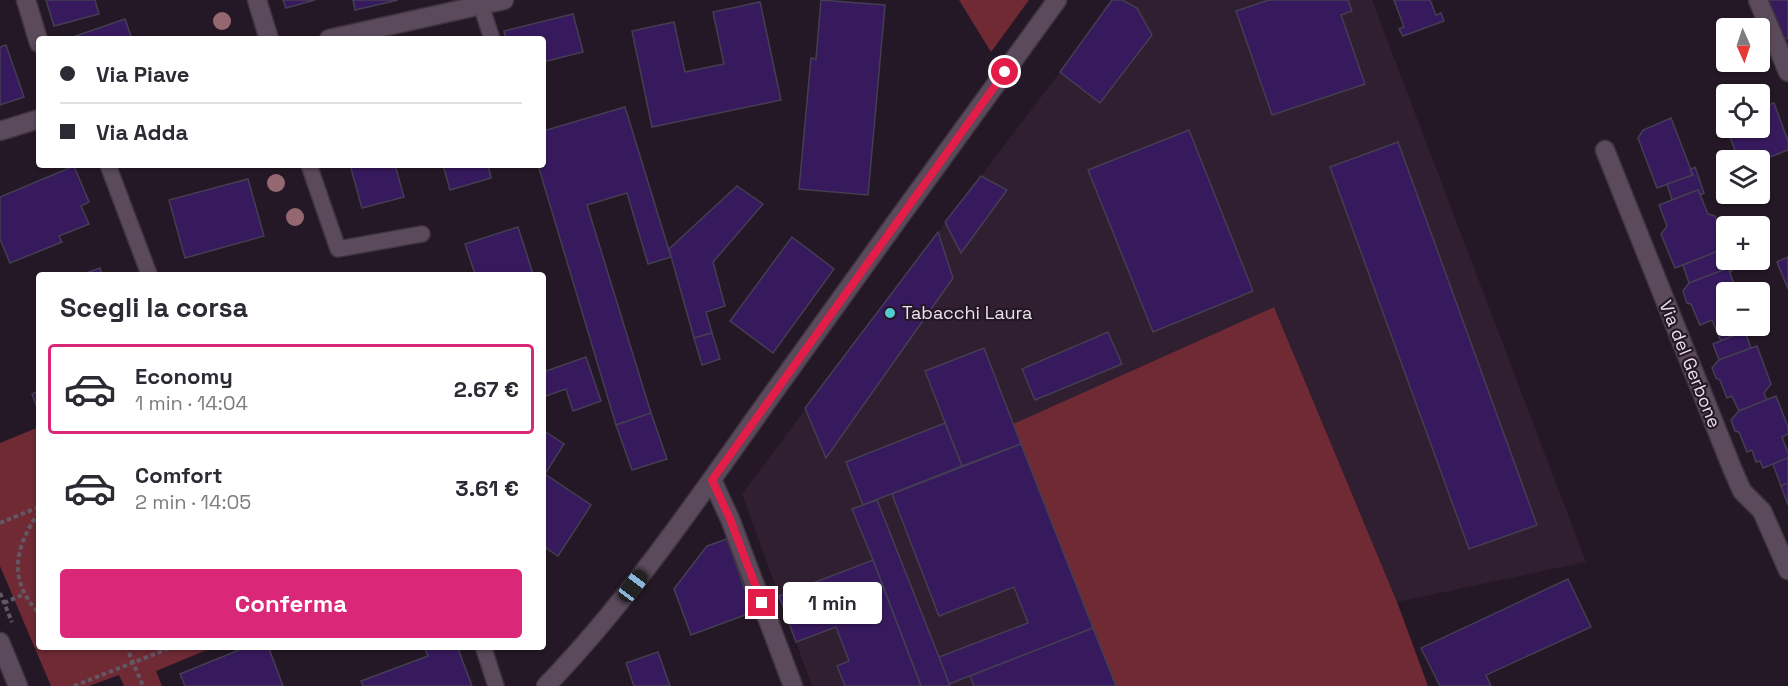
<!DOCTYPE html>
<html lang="it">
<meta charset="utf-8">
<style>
:root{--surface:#fff;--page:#f7f7f7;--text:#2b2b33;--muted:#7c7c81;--line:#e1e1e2;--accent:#db2777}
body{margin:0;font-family:"Space Grotesk",sans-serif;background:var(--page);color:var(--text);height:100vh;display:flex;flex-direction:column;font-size:22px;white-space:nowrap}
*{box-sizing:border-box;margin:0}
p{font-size:20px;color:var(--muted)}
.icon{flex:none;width:33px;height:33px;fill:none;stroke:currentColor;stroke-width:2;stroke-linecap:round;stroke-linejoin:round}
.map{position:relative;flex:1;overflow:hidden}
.details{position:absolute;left:36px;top:272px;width:510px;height:378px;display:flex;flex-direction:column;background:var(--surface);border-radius:6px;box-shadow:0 2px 4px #0004}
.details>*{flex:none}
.banner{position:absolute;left:36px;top:36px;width:510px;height:132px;border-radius:6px;box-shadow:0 2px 4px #0004;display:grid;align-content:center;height:132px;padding:0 24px;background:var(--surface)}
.needle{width:39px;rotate:177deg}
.fabs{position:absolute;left:1716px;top:18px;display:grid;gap:12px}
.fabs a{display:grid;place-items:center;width:54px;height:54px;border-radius:6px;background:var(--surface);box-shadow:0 2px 4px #0004;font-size:30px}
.end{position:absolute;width:27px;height:27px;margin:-14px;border:8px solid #e11d48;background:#fff;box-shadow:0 0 0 3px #fff}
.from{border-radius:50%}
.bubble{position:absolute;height:42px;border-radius:6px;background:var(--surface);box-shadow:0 2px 4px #0004;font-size:20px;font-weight:600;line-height:42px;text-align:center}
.car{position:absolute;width:18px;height:36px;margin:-18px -9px;border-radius:8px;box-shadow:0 0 4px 2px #0007;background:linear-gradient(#222 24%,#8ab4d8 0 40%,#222 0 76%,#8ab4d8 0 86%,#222 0)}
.banner b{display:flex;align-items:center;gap:21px;height:57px;font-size:22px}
.banner b+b{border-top:2px solid var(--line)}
.banner i{width:15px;height:15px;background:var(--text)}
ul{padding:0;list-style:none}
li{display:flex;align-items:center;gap:18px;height:90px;margin:0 12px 9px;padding:0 12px;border:3px solid transparent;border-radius:6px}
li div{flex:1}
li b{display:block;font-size:22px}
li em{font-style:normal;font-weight:600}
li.active{border-color:var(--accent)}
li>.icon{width:54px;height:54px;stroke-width:1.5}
h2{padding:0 24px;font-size:27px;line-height:72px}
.primary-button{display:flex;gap:12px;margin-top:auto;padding:12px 24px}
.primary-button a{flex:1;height:69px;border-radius:6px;background:var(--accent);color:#fff;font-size:24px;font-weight:600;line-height:69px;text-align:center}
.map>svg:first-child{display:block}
.built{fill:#301e31}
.green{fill:#6f2a34}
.building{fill:#371a5e;stroke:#433e51;stroke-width:1.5}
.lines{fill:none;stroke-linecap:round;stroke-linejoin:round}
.service-casing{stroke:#3f353f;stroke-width:18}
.minor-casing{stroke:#3f353f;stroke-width:21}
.tertiary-casing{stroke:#3f353f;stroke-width:21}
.path{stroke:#635764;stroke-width:4;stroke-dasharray:4.5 3;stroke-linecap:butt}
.service{stroke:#5a4a5b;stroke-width:15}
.minor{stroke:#5a4a5b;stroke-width:18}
.tertiary{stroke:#5a4a5b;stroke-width:18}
.tree{fill:#956770}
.route{stroke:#e11d48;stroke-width:8}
.poi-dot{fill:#52ccd1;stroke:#251826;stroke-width:2}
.labels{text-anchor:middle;stroke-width:4.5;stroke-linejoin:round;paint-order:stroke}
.poi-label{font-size:18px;fill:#ebe1eb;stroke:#251826;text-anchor:start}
.street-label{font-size:18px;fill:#ebe1eb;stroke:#251826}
</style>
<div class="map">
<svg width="1788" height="686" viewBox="0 0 1788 686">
<rect width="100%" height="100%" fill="#251826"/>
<path class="built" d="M 1112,0 L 1372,0 L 1586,562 L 1397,602 L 1274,307 L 1116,686 L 812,686 L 742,494 L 883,305 L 1060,72 Z"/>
<g class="green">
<path d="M 959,0 L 1029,0 L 991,52 Z"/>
<path d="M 1274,307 L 1397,602 L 1428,686 L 1116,686 L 1013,424 Z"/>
<path d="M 39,427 L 39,646 L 214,647 L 156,671 L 162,686 L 124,686 L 119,675 L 89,686 L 51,686 L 0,566 L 0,443 Z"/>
</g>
<g class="building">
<path d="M 46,0 L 95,0 L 99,14 L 54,26 Z"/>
<path d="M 283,0 L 315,0 L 286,8 Z"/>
<path d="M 353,0 L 398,0 L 355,10 Z"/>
<path d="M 821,0 L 885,5 L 868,195 L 799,189 L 811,58 L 816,59 Z"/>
<path d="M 1112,0 L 1122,0 L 1137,8 L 1152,35 L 1100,103 L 1060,72 Z"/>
<path d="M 1269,0 L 1348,0 L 1352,11 L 1341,15 L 1365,84 L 1272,115 L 1236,11 Z"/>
<path d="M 1394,0 L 1430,0 L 1436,15 L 1441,13 L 1444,21 L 1403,36 L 1399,29 L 1404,27 Z"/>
<path d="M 1768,0 L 1788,0 L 1788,38 L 1783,40 Z"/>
<path d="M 760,2 L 781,100 L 652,127 L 632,31 L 674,22 L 685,72 L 724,64 L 713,12 Z"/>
<path d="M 573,14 L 583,52 L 543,62 L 543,39 L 506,39 L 504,31 Z"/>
<path d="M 125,19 L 132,39 L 67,39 Z"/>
<path d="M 6,45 L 24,97 L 0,105 L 0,47 Z"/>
<path d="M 1774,103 L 1788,141 L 1788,150 L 1760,161 L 1739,160 L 1724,122 L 1726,121 L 1726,128 L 1760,128 L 1760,108 Z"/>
<path d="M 625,107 L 671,257 L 648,264 L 627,193 L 587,205 L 651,413 L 616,425 L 538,165 L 543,165 L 543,131 Z"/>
<path d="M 1671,118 L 1693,175 L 1657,188 L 1638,138 L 1643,130 Z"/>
<path d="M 1189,130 L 1253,291 L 1153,332 L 1088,170 Z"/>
<path d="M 1398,142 L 1537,525 L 1469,549 L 1330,167 Z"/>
<path d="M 350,165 L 395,165 L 404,197 L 362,208 Z"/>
<path d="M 443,165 L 488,165 L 491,178 L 450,190 Z"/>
<path d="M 74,166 L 89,202 L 81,206 L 89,224 L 59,236 L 62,242 L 10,263 L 0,239 L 0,197 Z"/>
<path d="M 1695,167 L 1704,193 L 1700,195 L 1698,190 L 1672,200 L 1667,184 L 1693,175 L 1690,170 Z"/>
<path d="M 981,176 L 1007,190 L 961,253 L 945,222 Z"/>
<path d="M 248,179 L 264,236 L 185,258 L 169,200 Z"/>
<path d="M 737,186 L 763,204 L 713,262 L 725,306 L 706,312 L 712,333 L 694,338 L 669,249 Z"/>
<path d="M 1698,190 L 1708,214 L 1715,216 L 1726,248 L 1675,268 L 1661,234 L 1667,226 L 1659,205 Z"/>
<path d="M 518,227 L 533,274 L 475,274 L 465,244 Z"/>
<path d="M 938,232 L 953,278 L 826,458 L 805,408 Z"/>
<path d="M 792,237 L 834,269 L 773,353 L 730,321 Z"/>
<path d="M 1726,248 L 1726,260 L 1732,271 L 1730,272 L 1728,268 L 1689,283 L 1683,265 Z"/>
<path d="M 1788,257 L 1788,289 L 1777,262 Z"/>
<path d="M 100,268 L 102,274 L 83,274 Z"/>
<path d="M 1728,268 L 1737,292 L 1726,292 L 1726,326 L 1739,326 L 1742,332 L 1721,341 L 1712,320 L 1700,325 L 1691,304 L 1687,303 L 1683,291 L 1689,283 Z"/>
<path d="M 1745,331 L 1751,348 L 1719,360 L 1713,344 Z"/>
<path d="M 1108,332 L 1122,364 L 1035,400 L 1022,369 Z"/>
<path d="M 712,333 L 720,359 L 702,365 L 694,338 Z"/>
<path d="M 1757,346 L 1771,384 L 1764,393 L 1767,400 L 1739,411 L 1732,396 L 1727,398 L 1720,380 L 1716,378 L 1712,368 L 1719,360 Z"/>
<path d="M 984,348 L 1021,444 L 962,466 L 925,371 Z"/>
<path d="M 586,357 L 601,401 L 573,411 L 566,389 L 543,397 L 543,372 Z"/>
<path d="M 39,391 L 39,413 L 32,394 Z"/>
<path d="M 1776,396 L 1788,427 L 1788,434 L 1782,437 L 1788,453 L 1788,458 L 1763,468 L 1760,461 L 1756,462 L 1752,450 L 1747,452 L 1739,432 L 1735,431 L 1731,420 L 1739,411 Z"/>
<path d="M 651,413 L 667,459 L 632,470 L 616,425 Z"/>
<path d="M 945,423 L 962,466 L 863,505 L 846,462 Z"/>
<path d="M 543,430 L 564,444 L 545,474 L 591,505 L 558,556 L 543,546 Z"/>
<path d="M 1021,444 L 1093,628 L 949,684 L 939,657 L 1028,623 L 1014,587 L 939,616 L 892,494 Z"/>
<path d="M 1788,458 L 1788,483 L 1781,486 L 1773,464 Z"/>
<path d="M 1788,483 L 1788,505 L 1781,486 Z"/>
<path d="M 877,500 L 939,657 L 950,686 L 921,686 L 873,560 L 852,509 Z"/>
<path d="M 727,539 L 753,612 L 691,635 L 674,589 L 707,546 Z"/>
<path d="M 873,560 L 921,686 L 845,686 L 837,666 L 849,661 L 836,627 L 796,642 L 779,596 Z"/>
<path d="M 1568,579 L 1591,627 L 1486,675 L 1491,686 L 1440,686 L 1421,648 Z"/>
<path d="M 1093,628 L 1116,686 L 974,686 L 970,676 Z"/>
<path d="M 249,646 L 268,646 L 283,686 L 185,686 L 180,674 Z"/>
<path d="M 424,646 L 457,646 L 472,686 L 363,686 L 361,681 L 428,656 Z"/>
<path d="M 658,652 L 670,686 L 634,686 L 626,663 Z"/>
</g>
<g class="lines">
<g class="service-casing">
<g id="service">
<path d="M 481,5 L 492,39"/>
<path d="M 108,165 L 149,274"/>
<path d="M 309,165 L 338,249 L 422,234"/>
<path d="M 483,646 L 496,686"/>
</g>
</g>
<g class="minor-casing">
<g id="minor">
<path d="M 26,0 L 39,43"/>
<path d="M 257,0 L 269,39"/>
<path d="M 1758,0 L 1788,72"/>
<path d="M 329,39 L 504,0"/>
<path d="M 0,131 L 39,119"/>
<path d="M 1605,150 L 1732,468 L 1742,491 L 1762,511 L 1788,570"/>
<path d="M 712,480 L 730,519 L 793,686"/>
<path d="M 0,642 L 18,686"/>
</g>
</g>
<g class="tertiary-casing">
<path id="tertiary" d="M 546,686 C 633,596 703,491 776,389 C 869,259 963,129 1057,0"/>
</g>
<g class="path">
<path d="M 39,512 C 15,547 7,580 39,613"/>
<path d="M 0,523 L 39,507"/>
<path d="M 0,593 L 12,622"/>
<path d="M 4,603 L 24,594"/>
<path d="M 126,646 L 143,686"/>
<path d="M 74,686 L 175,646"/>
</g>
<use href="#service" class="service"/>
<use href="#minor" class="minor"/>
<use href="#tertiary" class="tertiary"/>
</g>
<g class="tree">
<circle cx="222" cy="21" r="9"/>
<circle cx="276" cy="183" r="9"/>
<circle cx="295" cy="217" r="9"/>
</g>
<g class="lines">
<path class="route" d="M 762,603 L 730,519 L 712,480 L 1005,72"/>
</g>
<circle class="poi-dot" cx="890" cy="313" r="6"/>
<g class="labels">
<g class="poi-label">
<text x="902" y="319">Tabacchi Laura</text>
</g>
<g class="street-label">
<text transform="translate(1690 364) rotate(68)" y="6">Via del Gerbone</text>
</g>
</g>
</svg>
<div class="fabs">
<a><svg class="needle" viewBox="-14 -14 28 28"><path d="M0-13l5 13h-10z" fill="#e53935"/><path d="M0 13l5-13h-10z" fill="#7c7c81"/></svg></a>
<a><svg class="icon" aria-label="locate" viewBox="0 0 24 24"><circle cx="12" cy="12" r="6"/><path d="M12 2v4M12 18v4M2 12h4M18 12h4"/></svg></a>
<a><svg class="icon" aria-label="layers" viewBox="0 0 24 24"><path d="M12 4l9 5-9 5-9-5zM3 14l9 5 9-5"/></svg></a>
<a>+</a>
<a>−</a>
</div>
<i class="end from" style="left:1005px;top:72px"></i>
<i class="end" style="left:762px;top:603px"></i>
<div class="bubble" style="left:783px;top:582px;width:99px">1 min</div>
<i class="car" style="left:633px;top:586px;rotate:37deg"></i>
<div class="banner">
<b><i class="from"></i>Via Piave</b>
<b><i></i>Via Adda</b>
</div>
<section class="details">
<h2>Scegli la corsa</h2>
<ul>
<li class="active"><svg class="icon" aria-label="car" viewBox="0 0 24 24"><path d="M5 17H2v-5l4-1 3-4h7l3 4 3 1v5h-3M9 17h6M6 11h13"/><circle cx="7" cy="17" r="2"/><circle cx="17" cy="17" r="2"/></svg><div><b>Economy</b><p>1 min · 14:04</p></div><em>2.67 €</em></li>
<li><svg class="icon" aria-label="car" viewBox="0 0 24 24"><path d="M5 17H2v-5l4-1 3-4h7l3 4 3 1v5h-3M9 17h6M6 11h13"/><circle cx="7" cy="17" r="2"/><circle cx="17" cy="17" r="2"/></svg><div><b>Comfort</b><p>2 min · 14:05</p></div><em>3.61 €</em></li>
</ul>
<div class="primary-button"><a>Conferma</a></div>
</section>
</div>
